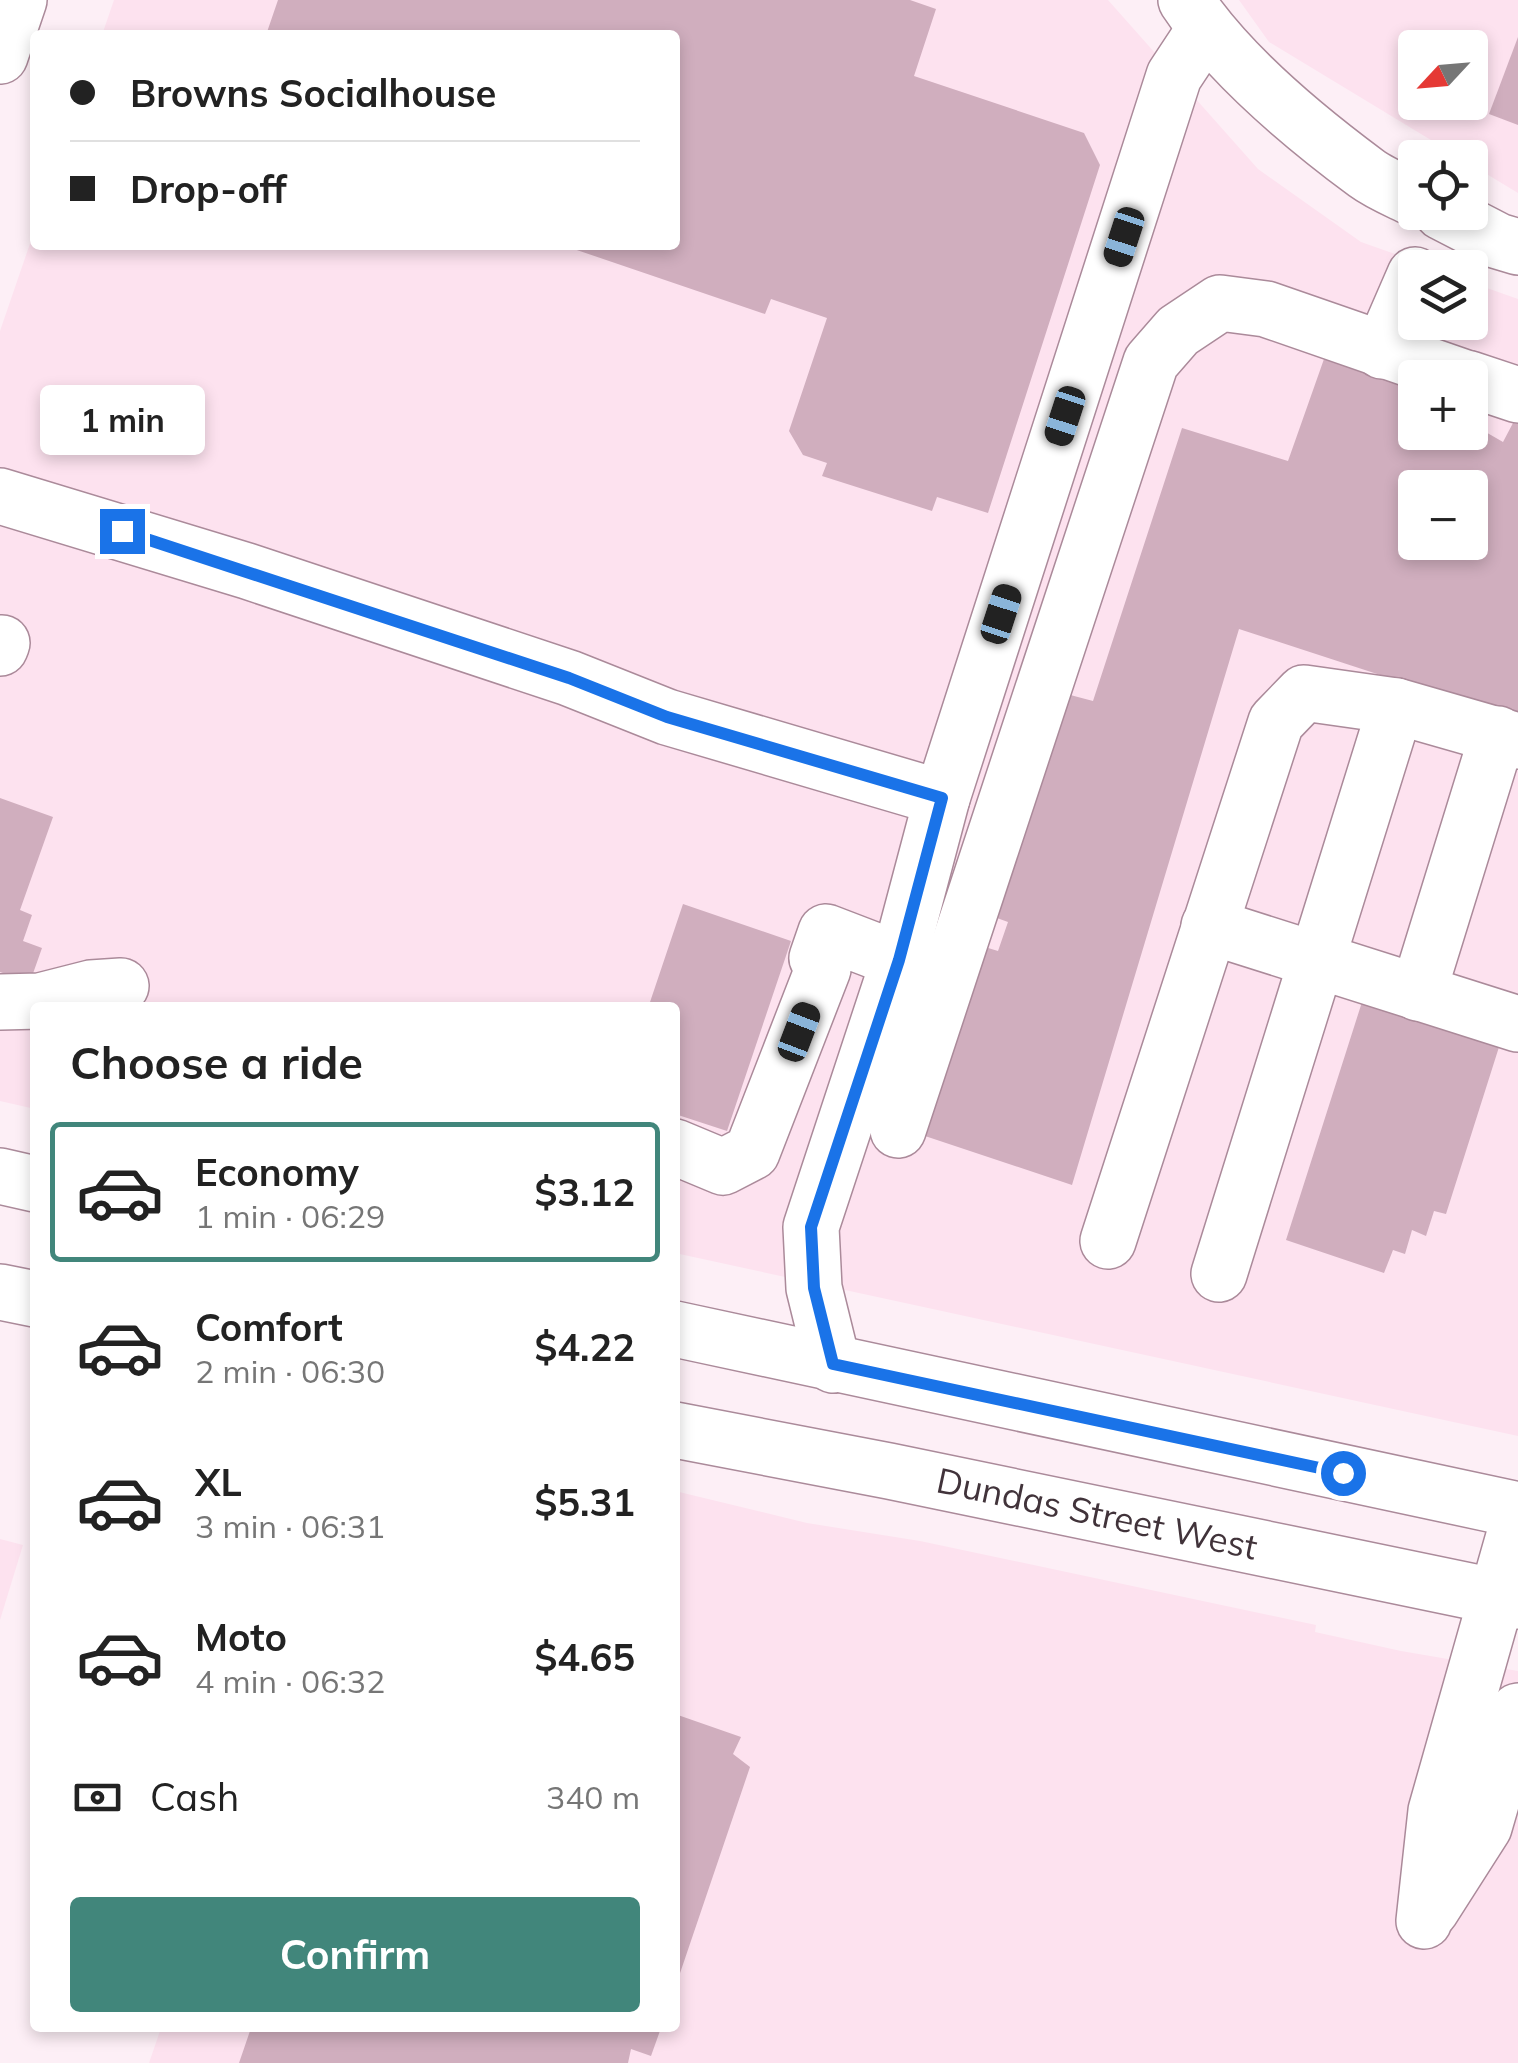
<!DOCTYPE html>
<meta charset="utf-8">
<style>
:root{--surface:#fff;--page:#f6f6f6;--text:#222;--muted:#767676;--line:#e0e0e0;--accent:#41867b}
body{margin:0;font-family:Mulish,sans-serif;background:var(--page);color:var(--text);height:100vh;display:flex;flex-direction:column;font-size:38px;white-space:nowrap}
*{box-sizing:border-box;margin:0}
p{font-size:32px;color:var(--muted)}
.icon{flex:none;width:55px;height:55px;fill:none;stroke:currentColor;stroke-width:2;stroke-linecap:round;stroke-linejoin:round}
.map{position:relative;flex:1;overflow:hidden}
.details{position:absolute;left:30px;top:1002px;width:650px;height:1030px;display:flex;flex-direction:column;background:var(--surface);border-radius:10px;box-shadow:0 5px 15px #0003}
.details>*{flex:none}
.guide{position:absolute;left:30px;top:30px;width:650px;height:220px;border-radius:10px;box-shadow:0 5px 15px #0003;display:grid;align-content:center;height:220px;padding:0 40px;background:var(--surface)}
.needle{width:65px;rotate:244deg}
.buttons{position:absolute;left:1398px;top:30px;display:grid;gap:20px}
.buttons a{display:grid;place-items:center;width:90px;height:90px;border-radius:10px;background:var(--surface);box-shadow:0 5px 15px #0003;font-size:50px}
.end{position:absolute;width:45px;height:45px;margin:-22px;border:12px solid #1a73e8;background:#fff;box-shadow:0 0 0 5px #fff}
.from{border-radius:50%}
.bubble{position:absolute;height:70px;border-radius:10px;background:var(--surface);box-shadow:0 5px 15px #0003;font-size:32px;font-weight:700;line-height:70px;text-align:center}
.car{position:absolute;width:30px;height:60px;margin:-30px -15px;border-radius:12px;box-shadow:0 0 8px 2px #0007;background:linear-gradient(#222 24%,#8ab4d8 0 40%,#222 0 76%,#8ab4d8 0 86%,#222 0)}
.guide b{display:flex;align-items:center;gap:35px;height:95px;font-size:38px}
.guide b+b{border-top:2px solid var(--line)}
.guide i{width:25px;height:25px;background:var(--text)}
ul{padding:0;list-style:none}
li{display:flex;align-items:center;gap:30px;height:140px;margin:0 20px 15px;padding:0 20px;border:5px solid transparent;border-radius:10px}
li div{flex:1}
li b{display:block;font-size:38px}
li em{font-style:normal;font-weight:700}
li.on{border-color:var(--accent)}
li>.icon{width:90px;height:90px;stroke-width:1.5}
h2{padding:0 40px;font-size:45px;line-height:120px}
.pay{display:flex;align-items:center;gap:25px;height:110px;padding:0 40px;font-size:38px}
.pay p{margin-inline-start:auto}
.primary-button{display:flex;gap:20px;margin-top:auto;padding:20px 40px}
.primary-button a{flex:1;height:115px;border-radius:10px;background:var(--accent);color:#fff;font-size:40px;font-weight:700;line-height:115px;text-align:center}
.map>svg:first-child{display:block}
.built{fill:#fde2ef;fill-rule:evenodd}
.building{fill:#d0aebe;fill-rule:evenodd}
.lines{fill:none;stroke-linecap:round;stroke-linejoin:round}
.minor-casing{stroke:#ab8a9a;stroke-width:58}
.major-casing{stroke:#ab8a9a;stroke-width:58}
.minor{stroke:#fff;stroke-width:55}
.major{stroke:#fff;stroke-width:55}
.route{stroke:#1a73e8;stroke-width:12}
.labels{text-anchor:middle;stroke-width:8;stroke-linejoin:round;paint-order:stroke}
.street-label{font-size:35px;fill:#41333a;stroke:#fff}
</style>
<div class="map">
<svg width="1518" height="2063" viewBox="0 0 1518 2063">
<rect width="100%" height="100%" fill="#fdeff6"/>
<g class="built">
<path d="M 114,0 L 1108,0 L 1258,169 L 1361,242 L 1432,267 L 1415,322 L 1470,322 L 1470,282 L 1518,299 L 1518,1436 L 675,1253 L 675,1008 L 35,1008 L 35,1109 L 0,1101 L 0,331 L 35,229 L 35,245 L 675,245 L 675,35 L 102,35 ZM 1415,378 L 1470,378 L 1470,432 L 1415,432 ZM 1415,488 L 1470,488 L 1470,542 L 1415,542 Z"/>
<path d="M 1239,0 L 1518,0 L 1518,193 L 1470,164 L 1470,158 L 1459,157 L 1269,42 ZM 1415,48 L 1470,48 L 1470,102 L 1415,102 Z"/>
<path d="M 675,1491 L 807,1523 L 920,1541 L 1316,1625 L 1315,1632 L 1401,1651 L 1518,1671 L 1518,2063 L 149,2063 L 161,2028 L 675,2028 Z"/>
<path d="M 0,1539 L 23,1545 L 0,1620 Z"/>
</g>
<g class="building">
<path d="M 278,0 L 910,0 L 936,9 L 914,76 L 1084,133 L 1100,165 L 988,513 L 937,497 L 932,511 L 822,476 L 827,463 L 803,455 L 789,431 L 827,318 L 771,299 L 765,314 L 565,246 L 675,245 L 675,35 L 266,35 Z"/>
<path d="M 1518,37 L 1518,125 L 1489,114 Z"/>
<path d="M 1324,359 L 1415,390 L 1415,432 L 1470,432 L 1470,423 L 1503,442 L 1513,423 L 1518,424 L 1518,720 L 1239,629 L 1072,1185 L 913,1132 L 975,944 L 998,951 L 1008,922 L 986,914 L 1059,692 L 1093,701 L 1182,428 L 1288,461 ZM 1415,488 L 1470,488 L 1470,542 L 1415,542 Z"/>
<path d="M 0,798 L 53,817 L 20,910 L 32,915 L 23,941 L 42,948 L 30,982 L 0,972 Z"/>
<path d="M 683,904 L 791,941 L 727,1131 L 675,1114 L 675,1008 L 648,1008 Z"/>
<path d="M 1362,1002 L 1499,1047 L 1446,1214 L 1434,1211 L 1426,1236 L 1412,1230 L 1405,1254 L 1393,1250 L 1384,1273 L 1286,1240 Z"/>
<path d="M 675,1714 L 741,1737 L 733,1754 L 750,1767 L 676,1985 Z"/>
<path d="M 251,2028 L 661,2028 L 651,2056 L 631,2049 L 628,2063 L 239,2063 Z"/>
</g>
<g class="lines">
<g class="minor-casing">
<g id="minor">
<path d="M 1186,0 C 1229,65 1304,127 1366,173 C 1381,184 1399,191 1415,199"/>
<path d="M 1442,212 L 1498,241 L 1518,247"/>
<path d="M 1382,351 L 1415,275"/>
<path d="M 1470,379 L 1518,395"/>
<path d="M 0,496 L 247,571 L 569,678 L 667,717 L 942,798"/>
<path d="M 0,648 L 2,643"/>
<path d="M 1209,926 L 1518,1024"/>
<path d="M 1418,993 L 1498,734"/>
<path d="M 0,1002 L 40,1001 L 91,988 L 121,986"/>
<path d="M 898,1130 L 1151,362 L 1178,331 L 1220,303 L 1266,309 L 1465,378"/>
<path d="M 675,1147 L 723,1167 L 752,1152 L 823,969 L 817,958 L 826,932 L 899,960"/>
<path d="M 1108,1241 L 1276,722 L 1304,693 L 1396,706 L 1518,741"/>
<path d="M 1219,1274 L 1396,706"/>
<path d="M 833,1365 L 814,1288 L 811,1227 L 899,960 L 942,798 L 1174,76 L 1205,29"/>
<path d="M 1431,1910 L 1484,1827 L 1518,1711"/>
<path d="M 1424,1921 L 1436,1811 L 1518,1522"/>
</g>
</g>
<g class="major-casing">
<g id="major">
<path d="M 0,56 L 19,0"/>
<path d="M 0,1176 L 35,1184"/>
<path d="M 0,1292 L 35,1299"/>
<path d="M 675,1329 L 1518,1510"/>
<path d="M 675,1430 L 889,1471 L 1518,1601"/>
</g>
</g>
<use href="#minor" class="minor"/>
<use href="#major" class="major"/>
</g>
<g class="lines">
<path class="route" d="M 122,531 L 569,678 L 667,717 L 942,798 L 899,960 L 811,1227 L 814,1288 L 833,1364 L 1343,1473"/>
</g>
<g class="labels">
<g class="street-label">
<text transform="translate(1097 1514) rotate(12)" y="12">Dundas Street West</text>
</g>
</g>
</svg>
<div class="buttons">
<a><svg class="needle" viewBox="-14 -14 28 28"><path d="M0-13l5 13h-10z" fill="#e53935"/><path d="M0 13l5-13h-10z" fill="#767676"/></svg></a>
<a><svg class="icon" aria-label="locate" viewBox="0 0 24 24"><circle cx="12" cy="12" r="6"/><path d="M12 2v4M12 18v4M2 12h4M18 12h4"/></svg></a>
<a><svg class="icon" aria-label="layers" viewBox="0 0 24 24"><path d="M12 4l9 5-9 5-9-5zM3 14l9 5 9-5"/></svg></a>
<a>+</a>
<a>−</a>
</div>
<i class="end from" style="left:1343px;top:1473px"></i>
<i class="end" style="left:122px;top:531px"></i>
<div class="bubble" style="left:40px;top:385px;width:165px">1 min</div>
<i class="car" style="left:1124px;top:237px;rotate:198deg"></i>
<i class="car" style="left:1065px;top:416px;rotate:198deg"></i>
<i class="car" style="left:1001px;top:614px;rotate:18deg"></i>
<i class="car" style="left:799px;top:1032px;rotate:21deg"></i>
<div class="guide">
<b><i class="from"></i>Browns Socialhouse</b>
<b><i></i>Drop-off</b>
</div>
<section class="details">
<h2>Choose a ride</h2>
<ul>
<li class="on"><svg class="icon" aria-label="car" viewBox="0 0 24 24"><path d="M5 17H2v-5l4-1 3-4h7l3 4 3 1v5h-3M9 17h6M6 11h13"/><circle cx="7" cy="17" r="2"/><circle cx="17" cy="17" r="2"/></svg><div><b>Economy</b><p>1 min · 06:29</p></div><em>$3.12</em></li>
<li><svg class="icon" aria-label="car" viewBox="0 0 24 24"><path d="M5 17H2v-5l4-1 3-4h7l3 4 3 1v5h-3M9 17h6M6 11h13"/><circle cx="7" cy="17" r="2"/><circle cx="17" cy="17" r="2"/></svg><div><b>Comfort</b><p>2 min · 06:30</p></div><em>$4.22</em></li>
<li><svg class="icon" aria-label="car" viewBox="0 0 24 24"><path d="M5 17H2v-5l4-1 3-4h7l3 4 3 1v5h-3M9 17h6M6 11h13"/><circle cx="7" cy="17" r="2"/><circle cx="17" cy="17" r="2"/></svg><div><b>XL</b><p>3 min · 06:31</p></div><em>$5.31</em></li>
<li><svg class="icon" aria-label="car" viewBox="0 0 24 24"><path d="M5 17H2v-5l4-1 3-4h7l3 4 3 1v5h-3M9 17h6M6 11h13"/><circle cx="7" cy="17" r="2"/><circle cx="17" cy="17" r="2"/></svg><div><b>Moto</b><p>4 min · 06:32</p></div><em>$4.65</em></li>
</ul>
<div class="pay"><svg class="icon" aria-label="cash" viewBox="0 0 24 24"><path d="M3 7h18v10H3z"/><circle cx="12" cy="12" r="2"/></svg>Cash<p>340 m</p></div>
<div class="primary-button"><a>Confirm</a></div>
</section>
</div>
